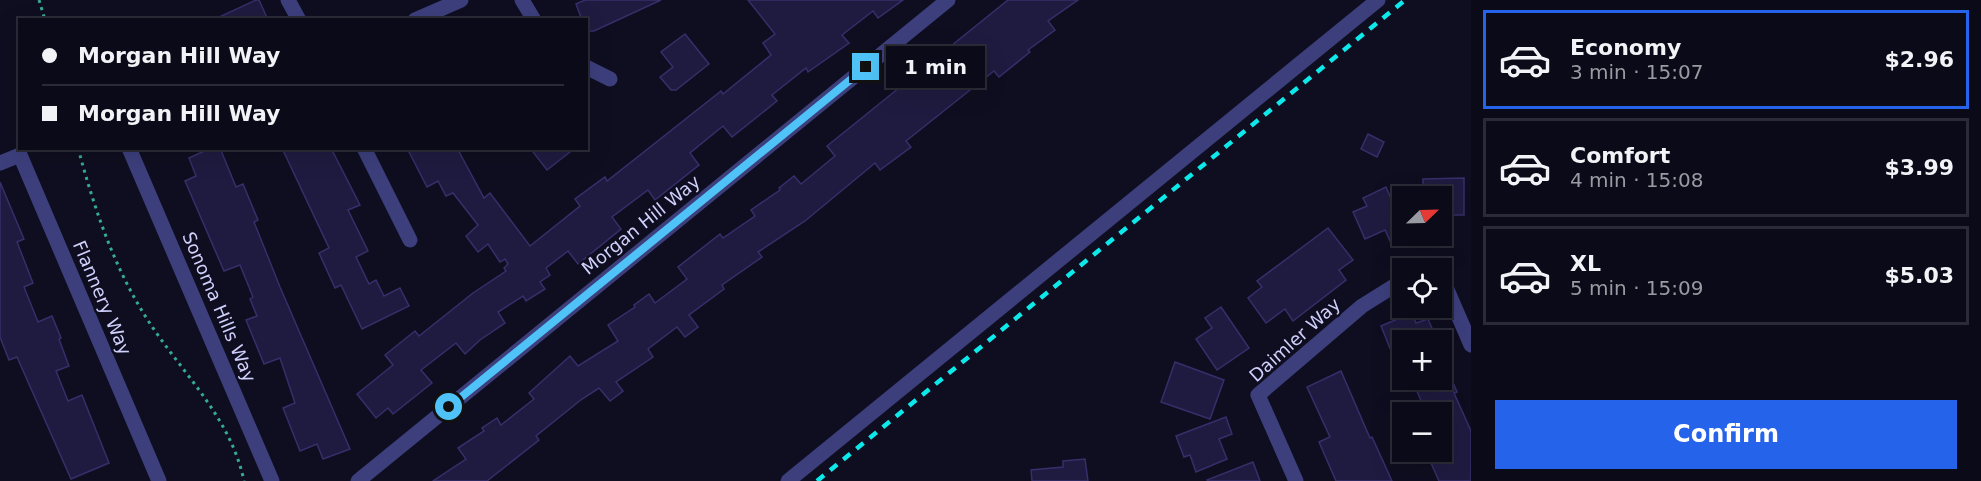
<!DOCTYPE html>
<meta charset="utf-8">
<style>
:root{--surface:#0b0a18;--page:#141321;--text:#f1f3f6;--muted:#9a9aa2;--line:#2b2b37;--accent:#2563eb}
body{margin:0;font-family:"DejaVu Sans",sans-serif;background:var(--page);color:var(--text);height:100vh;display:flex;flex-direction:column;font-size:22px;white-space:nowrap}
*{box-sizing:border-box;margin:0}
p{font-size:20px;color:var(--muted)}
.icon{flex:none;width:33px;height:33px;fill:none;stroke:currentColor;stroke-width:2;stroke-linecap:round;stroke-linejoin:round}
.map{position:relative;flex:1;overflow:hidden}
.details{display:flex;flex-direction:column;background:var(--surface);width:510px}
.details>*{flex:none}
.banner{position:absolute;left:18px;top:18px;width:570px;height:132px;border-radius:0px;box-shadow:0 6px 24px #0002,0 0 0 2px var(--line);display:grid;align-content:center;height:132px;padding:0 24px;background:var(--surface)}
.needle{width:39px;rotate:67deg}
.tools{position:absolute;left:1392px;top:186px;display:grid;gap:12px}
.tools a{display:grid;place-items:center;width:60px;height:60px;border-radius:0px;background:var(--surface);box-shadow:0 6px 24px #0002,0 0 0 2px var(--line);font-size:30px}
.end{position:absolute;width:27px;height:27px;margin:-14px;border:8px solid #4fc3f7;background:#111;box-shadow:0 0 0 3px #111}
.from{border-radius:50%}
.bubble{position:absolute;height:42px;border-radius:0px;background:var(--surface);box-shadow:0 6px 24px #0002,0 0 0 2px var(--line);font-size:20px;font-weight:700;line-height:42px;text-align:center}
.banner b{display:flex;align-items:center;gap:21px;height:57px;font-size:22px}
.banner b+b{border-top:2px solid var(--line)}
.banner i{width:15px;height:15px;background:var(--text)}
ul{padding:10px 0 0;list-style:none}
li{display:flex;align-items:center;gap:18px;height:99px;margin:0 12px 9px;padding:0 12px;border:3px solid var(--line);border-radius:0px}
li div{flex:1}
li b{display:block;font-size:22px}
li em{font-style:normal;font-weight:700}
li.current{border-color:var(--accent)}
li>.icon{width:54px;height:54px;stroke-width:1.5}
.action{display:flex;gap:12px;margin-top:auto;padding:12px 24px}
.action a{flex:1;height:69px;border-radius:0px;background:var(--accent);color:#fff;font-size:24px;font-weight:700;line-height:69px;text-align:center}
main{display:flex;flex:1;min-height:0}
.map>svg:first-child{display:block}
.building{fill:#1f1b40;stroke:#352f6a;stroke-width:1.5}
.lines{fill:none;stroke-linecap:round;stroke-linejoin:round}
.path{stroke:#35ab99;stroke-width:3;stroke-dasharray:3 4.5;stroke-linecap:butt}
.minor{stroke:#3c3f7c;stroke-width:15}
.rail{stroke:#0de9eb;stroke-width:4.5;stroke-dasharray:9 8;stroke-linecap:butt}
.route{stroke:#4fc3f7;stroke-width:8}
.labels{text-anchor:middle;stroke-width:5;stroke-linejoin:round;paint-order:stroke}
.street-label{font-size:18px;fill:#d0d0fc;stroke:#0f0e20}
</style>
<main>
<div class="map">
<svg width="1471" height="481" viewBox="0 0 1471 481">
<rect width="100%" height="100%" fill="#0f0e20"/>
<g class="building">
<path d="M 256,0 L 259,0 L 268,20 L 213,20 Z"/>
<path d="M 585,0 L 661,0 L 594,31 L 588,31 L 586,20 L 582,20 L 576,4 Z"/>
<path d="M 748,0 L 903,0 L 878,18 L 873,11 L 842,35 L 849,43 L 808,72 L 806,68 L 772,95 L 777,101 L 732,137 L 723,126 L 690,153 L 699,165 L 655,200 L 648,190 L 612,217 L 621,229 L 578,264 L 568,251 L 546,268 L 550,275 L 540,282 L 545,289 L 526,301 L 523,296 L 498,312 L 505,323 L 480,340 L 465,354 L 456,343 L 421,370 L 432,383 L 393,414 L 388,408 L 376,418 L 357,394 L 393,365 L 385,355 L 415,331 L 419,336 L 473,293 L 506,271 L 504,268 L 508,264 L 505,259 L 500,262 L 488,244 L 478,252 L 466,236 L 478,225 L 453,193 L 446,196 L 438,181 L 427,187 L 407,148 L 457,148 L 484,198 L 490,193 L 530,246 L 580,206 L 575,199 L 605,177 L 607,181 L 721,91 L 723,94 L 771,55 L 763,43 L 775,34 Z"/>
<path d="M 1008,0 L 1078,0 L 1048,21 L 1055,30 L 1028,50 L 1030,52 L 999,77 L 994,71 L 906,141 L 911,147 L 880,170 L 875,163 L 805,221 L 758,252 L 762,257 L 722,285 L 724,289 L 689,315 L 698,327 L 685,337 L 677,327 L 648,349 L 653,357 L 616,382 L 623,391 L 610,401 L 599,388 L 582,399 L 536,436 L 539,440 L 487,481 L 433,481 L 466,459 L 458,448 L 484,431 L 482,428 L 497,418 L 501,425 L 534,399 L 529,393 L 570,356 L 578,366 L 618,341 L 608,325 L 635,307 L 634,305 L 649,294 L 655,303 L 687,279 L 678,267 L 720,234 L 723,238 L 755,216 L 751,210 L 780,190 L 779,188 L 794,176 L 801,184 L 835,156 L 827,146 Z"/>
<path d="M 685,34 L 709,64 L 676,90 L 671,90 L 660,77 L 673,67 L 661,52 Z"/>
<path d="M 1368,134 L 1384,142 L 1377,157 L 1361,149 Z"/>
<path d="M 211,148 L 220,148 L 236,187 L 243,184 L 258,220 L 254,222 L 280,287 L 350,449 L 323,459 L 317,444 L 300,451 L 283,408 L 295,403 L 280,358 L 264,364 L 246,320 L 257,316 L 250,299 L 253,297 L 240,265 L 224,271 L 185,181 L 196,176 L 189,158 Z"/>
<path d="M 282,148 L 331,148 L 360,205 L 348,210 L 368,251 L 356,257 L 369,284 L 376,280 L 384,296 L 400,288 L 409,306 L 362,329 L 341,285 L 335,288 L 319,253 L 329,248 Z"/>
<path d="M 530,148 L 575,148 L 547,170 Z"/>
<path d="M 1464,178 L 1464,215 L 1454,215 L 1442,221 L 1442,196 L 1423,196 L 1423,179 Z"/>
<path d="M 0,182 L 24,239 L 17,242 L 33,283 L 24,287 L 38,322 L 52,316 L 61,338 L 59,339 L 69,366 L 56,371 L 68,401 L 82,395 L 109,463 L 71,479 L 17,357 L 9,360 L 0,337 Z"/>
<path d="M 1386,187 L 1402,223 L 1402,238 L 1391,243 L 1385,230 L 1365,239 L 1353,212 L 1367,206 L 1363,198 Z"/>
<path d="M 1328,228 L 1353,260 L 1339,270 L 1346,280 L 1293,321 L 1285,309 L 1266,323 L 1248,298 L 1262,287 L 1257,281 Z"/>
<path d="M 1221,307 L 1249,348 L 1217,370 L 1196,339 L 1212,328 L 1205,318 Z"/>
<path d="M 1412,313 L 1416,323 L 1428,319 L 1437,340 L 1402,340 L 1402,378 L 1381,326 Z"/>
<path d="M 1175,362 L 1224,380 L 1210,419 L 1161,402 Z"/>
<path d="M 1341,371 L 1370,438 L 1372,437 L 1392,481 L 1336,481 L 1319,442 L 1330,437 L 1307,387 Z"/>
<path d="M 1412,380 L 1452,380 L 1457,392 L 1454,393 L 1471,431 L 1471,481 L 1439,481 L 1431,463 L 1436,461 L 1432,452 L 1442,452 L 1442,412 L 1426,412 Z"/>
<path d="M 1226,417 L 1232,434 L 1219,439 L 1227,459 L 1196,472 L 1190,455 L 1184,457 L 1176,436 Z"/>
<path d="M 1085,459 L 1088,481 L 1032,481 L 1031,470 L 1063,467 L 1063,461 Z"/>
<path d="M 1253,462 L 1260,481 L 1208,481 L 1207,480 Z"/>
</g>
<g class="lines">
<g class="path">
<path d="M 39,0 L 45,20"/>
<path d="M 78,148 C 95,211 115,271 151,325 C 185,376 231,419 244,481"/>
</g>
<g class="minor">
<path d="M 288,0 L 299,20"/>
<path d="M 522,0 L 534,20"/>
<path d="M 415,20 L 461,0"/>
<path d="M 586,67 L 610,79"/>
<path d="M 129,148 L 272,481"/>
<path d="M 364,148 L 410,240"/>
<path d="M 0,163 L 20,155 L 159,481"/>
<path d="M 1442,278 L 1471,345"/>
<path d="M 358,481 L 948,0"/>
<path d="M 788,481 L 1378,0"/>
<path d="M 1296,481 L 1258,395 L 1362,306 L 1402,281"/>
</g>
<path class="rail" d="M 817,481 L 1405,0"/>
</g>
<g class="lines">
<path class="route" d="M 449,407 L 866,67"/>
</g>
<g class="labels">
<g class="street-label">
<text transform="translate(641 225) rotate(-39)" y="6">Morgan Hill Way</text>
<text transform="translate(102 298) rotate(67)" y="6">Flannery Way</text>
<text transform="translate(219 307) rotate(67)" y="6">Sonoma Hills Way</text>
<text transform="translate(1295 340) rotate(-42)" y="6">Daimler Way</text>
</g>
</g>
</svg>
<div class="tools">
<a><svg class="needle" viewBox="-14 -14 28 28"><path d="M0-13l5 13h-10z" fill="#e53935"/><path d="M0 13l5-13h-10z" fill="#9a9aa2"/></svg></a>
<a><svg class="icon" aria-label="locate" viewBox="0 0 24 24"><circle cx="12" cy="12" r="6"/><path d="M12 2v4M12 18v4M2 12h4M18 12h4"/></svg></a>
<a>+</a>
<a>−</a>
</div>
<i class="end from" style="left:449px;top:407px"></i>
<i class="end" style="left:866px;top:67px"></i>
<div class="bubble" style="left:886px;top:46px;width:99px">1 min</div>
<div class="banner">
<b><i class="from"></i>Morgan Hill Way</b>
<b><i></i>Morgan Hill Way</b>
</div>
</div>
<section class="details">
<ul>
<li class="current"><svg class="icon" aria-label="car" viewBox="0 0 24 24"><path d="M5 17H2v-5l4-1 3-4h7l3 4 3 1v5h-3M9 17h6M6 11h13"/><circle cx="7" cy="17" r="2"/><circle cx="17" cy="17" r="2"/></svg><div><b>Economy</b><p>3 min · 15:07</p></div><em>$2.96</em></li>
<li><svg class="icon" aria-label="car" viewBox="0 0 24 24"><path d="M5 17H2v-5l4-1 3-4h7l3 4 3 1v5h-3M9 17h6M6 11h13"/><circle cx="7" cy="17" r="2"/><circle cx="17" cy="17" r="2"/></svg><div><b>Comfort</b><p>4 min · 15:08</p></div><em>$3.99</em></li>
<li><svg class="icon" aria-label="car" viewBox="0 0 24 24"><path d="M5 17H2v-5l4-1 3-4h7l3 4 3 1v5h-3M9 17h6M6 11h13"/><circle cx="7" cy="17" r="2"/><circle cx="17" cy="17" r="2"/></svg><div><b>XL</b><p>5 min · 15:09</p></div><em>$5.03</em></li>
</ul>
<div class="action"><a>Confirm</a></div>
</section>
</main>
